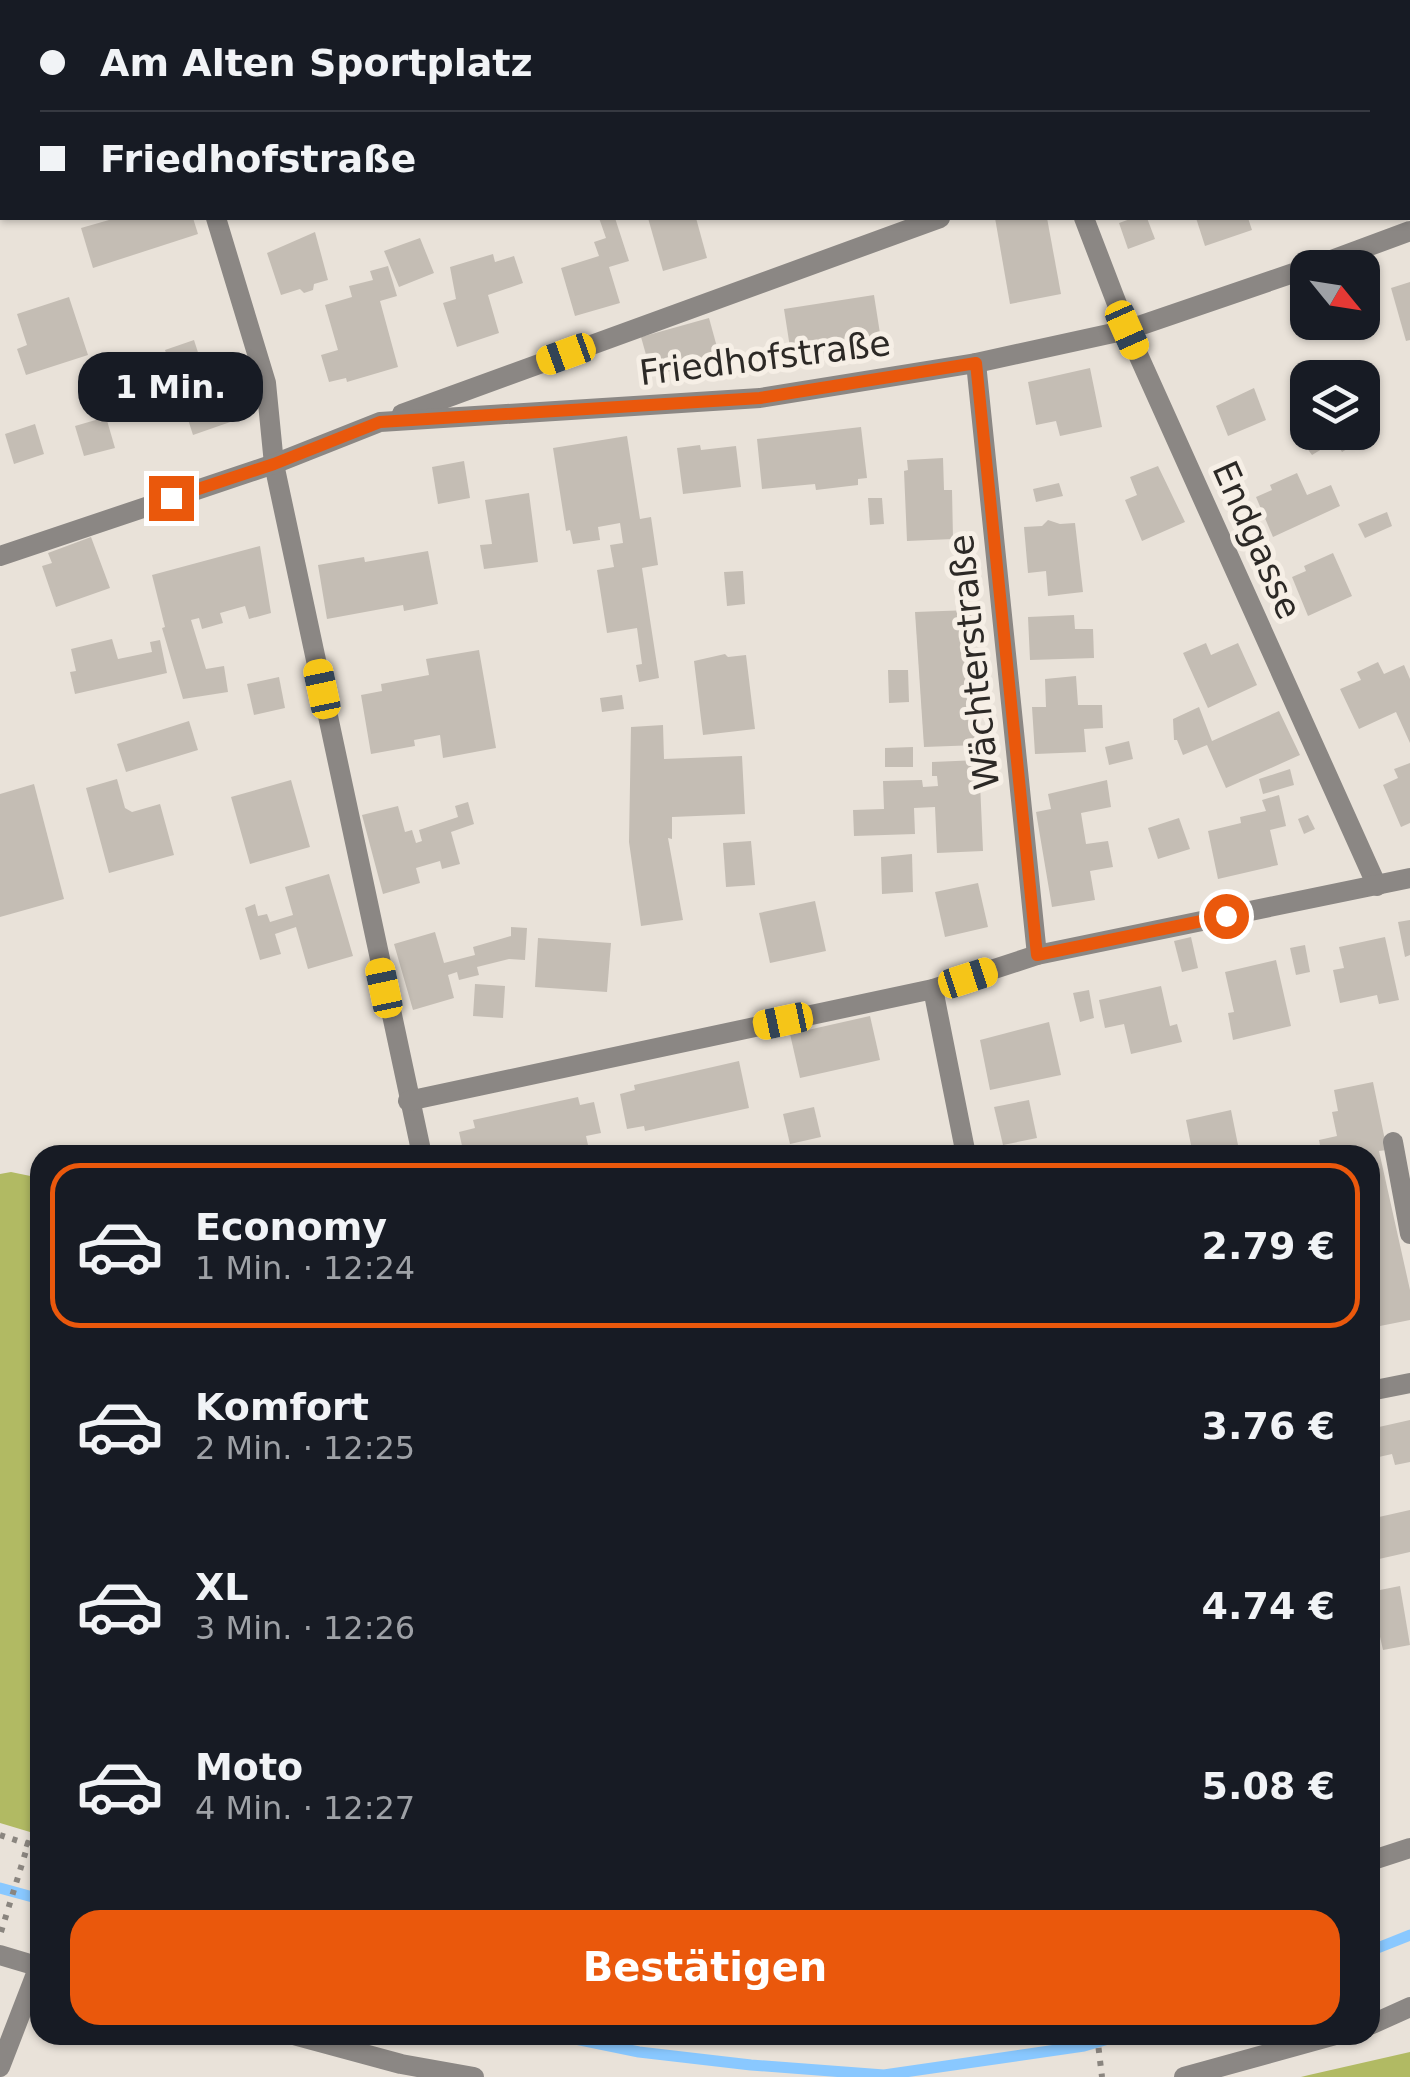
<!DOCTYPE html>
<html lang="de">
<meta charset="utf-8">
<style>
:root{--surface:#171b24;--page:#20242c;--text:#f1f3f6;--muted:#9ea1a6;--line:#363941;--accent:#ea580c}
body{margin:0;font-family:"DejaVu Sans",sans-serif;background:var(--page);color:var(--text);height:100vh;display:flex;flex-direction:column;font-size:38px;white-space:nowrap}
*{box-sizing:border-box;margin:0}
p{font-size:32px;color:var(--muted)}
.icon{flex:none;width:55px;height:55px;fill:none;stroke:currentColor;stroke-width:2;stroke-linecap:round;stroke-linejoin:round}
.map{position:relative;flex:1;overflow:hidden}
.details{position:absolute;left:30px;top:1145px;width:1350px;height:900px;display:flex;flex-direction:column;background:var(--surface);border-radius:30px;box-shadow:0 2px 8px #0004}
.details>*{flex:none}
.guide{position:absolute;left:0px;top:0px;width:1410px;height:220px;box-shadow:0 2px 8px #0004;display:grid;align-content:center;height:220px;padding:0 40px;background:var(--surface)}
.needle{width:65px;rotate:120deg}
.buttons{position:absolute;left:1290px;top:250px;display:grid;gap:20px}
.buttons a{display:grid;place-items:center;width:90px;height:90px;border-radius:20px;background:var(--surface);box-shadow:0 2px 8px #0004;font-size:50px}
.end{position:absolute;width:45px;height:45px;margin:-22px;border:12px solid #ea580c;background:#fff;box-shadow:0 0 0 5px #fff}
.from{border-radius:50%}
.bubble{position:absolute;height:70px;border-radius:30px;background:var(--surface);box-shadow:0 2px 8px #0004;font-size:32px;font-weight:700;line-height:70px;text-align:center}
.car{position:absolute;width:30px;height:60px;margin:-30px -15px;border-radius:12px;box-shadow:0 0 8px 2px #0007;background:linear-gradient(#f5c518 24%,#345 0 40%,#f5c518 0 76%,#345 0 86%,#f5c518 0)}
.guide b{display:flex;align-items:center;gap:35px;height:95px;font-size:38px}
.guide b+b{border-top:2px solid var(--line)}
.guide i{width:25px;height:25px;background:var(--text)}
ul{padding:18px 0 0;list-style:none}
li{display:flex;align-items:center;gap:30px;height:165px;margin:0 20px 15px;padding:0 20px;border:5px solid transparent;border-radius:30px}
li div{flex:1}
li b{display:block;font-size:38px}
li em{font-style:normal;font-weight:700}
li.active{border-color:var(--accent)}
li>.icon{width:90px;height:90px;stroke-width:1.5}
.action{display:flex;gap:20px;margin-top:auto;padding:20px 40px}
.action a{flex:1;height:115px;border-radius:30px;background:var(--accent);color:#fff;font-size:40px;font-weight:700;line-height:115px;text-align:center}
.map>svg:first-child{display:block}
.green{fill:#b1ba63}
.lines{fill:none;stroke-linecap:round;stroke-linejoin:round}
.stream{stroke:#89c8ff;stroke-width:11}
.building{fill:#c4bdb4}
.path{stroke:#8a857f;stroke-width:6;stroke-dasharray:5 8;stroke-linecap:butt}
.lane{stroke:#8b8784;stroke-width:20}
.street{stroke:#8b8784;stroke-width:20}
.secondary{stroke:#625b58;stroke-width:20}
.route{stroke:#ea580c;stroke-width:12}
.labels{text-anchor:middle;stroke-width:10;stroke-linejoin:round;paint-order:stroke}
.street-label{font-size:35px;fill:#2c2926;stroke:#f6efe6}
</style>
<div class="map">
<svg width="1410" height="2077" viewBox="0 0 1410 2077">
<rect width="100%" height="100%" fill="#e9e2d9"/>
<g class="green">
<path d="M 11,1172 L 40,1178 L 40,1835 L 0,1823 L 0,1174 Z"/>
<path d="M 1410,2052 L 1410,2077 L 1301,2077 L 1309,2075 Z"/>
</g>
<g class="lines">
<g class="stream">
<path d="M 0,1888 L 40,1899"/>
<path d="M 1370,1951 L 1410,1935"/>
<path d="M 556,2035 L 639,2052 L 751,2065 L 884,2075 L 1084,2046 L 1122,2035"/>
</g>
</g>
<g class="building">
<path d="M 116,218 L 193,218 L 198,234 L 93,268 L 81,228 Z"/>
<path d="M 599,218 L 615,218 L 629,261 L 609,267 L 620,303 L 575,316 L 561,268 L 599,256 L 594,242 L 606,238 Z"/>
<path d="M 648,218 L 696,218 L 707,258 L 663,271 Z"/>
<path d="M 995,218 L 1047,218 L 1061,294 L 1010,304 Z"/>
<path d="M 1133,218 L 1147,218 L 1155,239 L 1128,249 L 1119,223 Z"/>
<path d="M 1196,218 L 1248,218 L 1252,230 L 1205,246 Z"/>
<path d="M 315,232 L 328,280 L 314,284 L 313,290 L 304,293 L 300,289 L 281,295 L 267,253 Z"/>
<path d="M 420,238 L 434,273 L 399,287 L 384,251 Z"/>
<path d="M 493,254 L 495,262 L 514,256 L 523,283 L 488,295 L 499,333 L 457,347 L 443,303 L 456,299 L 450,267 Z"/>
<path d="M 388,266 L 397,296 L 380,301 L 398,367 L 347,382 L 346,378 L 329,382 L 321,355 L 338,350 L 325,305 L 352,297 L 349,286 L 373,280 L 370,271 Z"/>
<path d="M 1410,282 L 1410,340 L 1406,341 L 1391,288 Z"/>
<path d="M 874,295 L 881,340 L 791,354 L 784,309 Z"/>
<path d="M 69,297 L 88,355 L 26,375 L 17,349 L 27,345 L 17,314 Z"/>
<path d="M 709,318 L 720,358 L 652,376 L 641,337 Z"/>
<path d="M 194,340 L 204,371 L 219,366 L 236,420 L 193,435 L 183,404 L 169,408 L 161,385 L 176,381 L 165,350 Z"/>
<path d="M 1090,368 L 1102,427 L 1060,436 L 1056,421 L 1036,425 L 1028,382 Z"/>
<path d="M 1314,368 L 1319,378 L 1308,378 L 1308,401 L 1295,379 Z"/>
<path d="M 1339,368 L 1344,378 L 1322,378 Z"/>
<path d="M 1254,388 L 1266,420 L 1228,436 L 1216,406 Z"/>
<path d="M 1362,413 L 1374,433 L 1342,452 L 1335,441 L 1312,455 L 1301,440 L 1314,432 L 1362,432 Z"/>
<path d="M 106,417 L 115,448 L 84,456 L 75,426 Z"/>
<path d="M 35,424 L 44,454 L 14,464 L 5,434 Z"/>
<path d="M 861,427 L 867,478 L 858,479 L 858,485 L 816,490 L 815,484 L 762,489 L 757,439 Z"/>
<path d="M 627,436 L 640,519 L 651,517 L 658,565 L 642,568 L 659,678 L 639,682 L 636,665 L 642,664 L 637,628 L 607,633 L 597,570 L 614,567 L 610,545 L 623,543 L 620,523 L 598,527 L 600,540 L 573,544 L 570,530 L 566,531 L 553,448 Z"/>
<path d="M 700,445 L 701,450 L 736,446 L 741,487 L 683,494 L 677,448 Z"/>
<path d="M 943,458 L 944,490 L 952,490 L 953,539 L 907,541 L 904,471 L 908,470 L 907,460 Z"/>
<path d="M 464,461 L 470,498 L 438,504 L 432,467 Z"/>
<path d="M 1158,466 L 1185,522 L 1142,541 L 1125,500 L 1137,495 L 1130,477 Z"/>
<path d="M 1297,473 L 1307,495 L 1331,485 L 1340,506 L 1273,537 L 1256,497 L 1272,490 L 1270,485 Z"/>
<path d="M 1059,483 L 1063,496 L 1036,502 L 1033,489 Z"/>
<path d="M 529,493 L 538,562 L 484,569 L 480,545 L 492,544 L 485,500 Z"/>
<path d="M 868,498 L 882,498 L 884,524 L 870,525 Z"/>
<path d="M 1387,512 L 1392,526 L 1365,538 L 1358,524 Z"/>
<path d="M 1048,520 L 1060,524 L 1075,523 L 1083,592 L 1048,596 L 1046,571 L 1028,573 L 1024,527 L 1042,526 Z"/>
<path d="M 91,537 L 110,588 L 56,607 L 42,566 L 52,563 L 48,553 Z"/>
<path d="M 260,546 L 271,613 L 249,619 L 245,606 L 220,613 L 223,623 L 202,629 L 199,618 L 191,620 L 206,669 L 224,666 L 228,692 L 183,699 L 162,628 L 165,627 L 152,575 Z"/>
<path d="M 428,551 L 438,604 L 404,611 L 403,605 L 327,619 L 318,565 L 364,557 L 365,562 Z"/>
<path d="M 1333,553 L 1352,596 L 1308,616 L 1292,577 L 1306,571 L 1304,566 Z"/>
<path d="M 743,571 L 745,604 L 727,606 L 724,572 Z"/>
<path d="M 971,610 L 978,745 L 924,747 L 915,612 Z"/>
<path d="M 1074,615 L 1075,629 L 1093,629 L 1094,658 L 1030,660 L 1028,617 Z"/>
<path d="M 112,639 L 118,659 L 152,652 L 150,642 L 160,640 L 167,673 L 75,694 L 70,672 L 76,671 L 71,649 Z"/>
<path d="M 1206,643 L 1211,655 L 1238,643 L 1257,685 L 1208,708 L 1183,653 Z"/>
<path d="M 479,650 L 496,748 L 443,758 L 440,735 L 414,740 L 415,746 L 371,754 L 361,695 L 382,691 L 381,684 L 429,675 L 426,659 Z"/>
<path d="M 725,654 L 728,657 L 746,655 L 755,729 L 703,735 L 694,661 Z"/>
<path d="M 1378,662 L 1384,674 L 1404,665 L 1410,679 L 1410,743 L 1396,712 L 1359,729 L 1340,689 L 1361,680 L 1357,672 Z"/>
<path d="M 888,670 L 908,670 L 909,702 L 889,703 Z"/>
<path d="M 1076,676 L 1078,705 L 1102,705 L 1103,728 L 1084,729 L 1086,752 L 1035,754 L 1032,707 L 1046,707 L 1045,679 Z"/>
<path d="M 279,677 L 285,708 L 254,715 L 247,684 Z"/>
<path d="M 622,695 L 624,709 L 602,712 L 600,698 Z"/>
<path d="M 1199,707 L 1212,741 L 1279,711 L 1300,755 L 1226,788 L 1207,745 L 1183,755 L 1177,740 L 1174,740 L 1173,719 Z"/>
<path d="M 189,721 L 198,750 L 126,772 L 117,744 Z"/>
<path d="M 663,725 L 664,759 L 742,756 L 745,814 L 672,817 L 672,839 L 668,838 L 683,920 L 641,926 L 629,842 L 631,727 Z"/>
<path d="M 1129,741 L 1133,759 L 1109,765 L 1105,747 Z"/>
<path d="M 913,747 L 913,767 L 885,767 L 885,748 Z"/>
<path d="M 979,760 L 983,851 L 937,853 L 935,807 L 914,808 L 915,834 L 854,836 L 853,810 L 884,809 L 883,781 L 922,780 L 923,787 L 938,786 L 937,776 L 932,776 L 932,762 Z"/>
<path d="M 1410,763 L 1410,823 L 1401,827 L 1383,785 L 1398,778 L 1394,769 Z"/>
<path d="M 1290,769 L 1294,785 L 1263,794 L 1259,779 Z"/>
<path d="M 117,779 L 125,808 L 132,812 L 160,804 L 174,855 L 109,873 L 86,788 Z"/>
<path d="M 291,780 L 310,847 L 250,864 L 231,797 Z"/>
<path d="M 1107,780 L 1111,807 L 1081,813 L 1086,844 L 1108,841 L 1113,867 L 1090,871 L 1095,900 L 1052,907 L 1036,812 L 1051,809 L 1048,794 Z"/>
<path d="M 34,784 L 64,899 L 0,917 L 0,794 Z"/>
<path d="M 1279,795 L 1286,826 L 1270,830 L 1278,865 L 1218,879 L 1208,831 L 1241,823 L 1240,817 L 1266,811 L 1262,800 Z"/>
<path d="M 468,802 L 474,824 L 451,832 L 460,864 L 442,869 L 440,861 L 416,868 L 420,883 L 383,894 L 362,815 L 398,806 L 405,832 L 412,830 L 416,843 L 422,841 L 419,830 L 458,817 L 455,806 Z"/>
<path d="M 1308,815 L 1315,829 L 1304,834 L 1298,819 Z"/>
<path d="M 1179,818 L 1190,849 L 1158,859 L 1148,828 Z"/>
<path d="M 751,841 L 755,885 L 726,887 L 723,843 Z"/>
<path d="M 912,854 L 913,892 L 882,894 L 881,857 Z"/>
<path d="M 329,874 L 353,956 L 308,969 L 296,927 L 275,934 L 281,954 L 260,960 L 245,908 L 255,904 L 258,916 L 267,914 L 270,922 L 293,915 L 285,887 Z"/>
<path d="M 978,883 L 988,927 L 945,937 L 935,892 Z"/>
<path d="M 815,901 L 826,951 L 770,963 L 759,913 Z"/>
<path d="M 1410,920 L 1410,955 L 1405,957 L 1398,922 Z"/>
<path d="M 511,927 L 527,928 L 525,960 L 509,959 L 477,967 L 479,975 L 459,980 L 457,972 L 448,975 L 454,998 L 413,1010 L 394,944 L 435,932 L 444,963 L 475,955 L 473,947 L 511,936 Z"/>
<path d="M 1191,937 L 1198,968 L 1182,972 L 1174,941 Z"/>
<path d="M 1385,937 L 1399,1000 L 1379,1004 L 1377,995 L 1340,1003 L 1333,970 L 1344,968 L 1339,947 Z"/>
<path d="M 538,938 L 611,943 L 607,992 L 535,987 Z"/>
<path d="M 1305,945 L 1310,972 L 1296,975 L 1290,948 Z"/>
<path d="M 1276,960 L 1291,1026 L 1233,1040 L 1228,1013 L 1234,1012 L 1225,972 Z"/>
<path d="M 475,984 L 505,986 L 503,1018 L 473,1016 Z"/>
<path d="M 1161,986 L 1170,1026 L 1177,1024 L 1182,1042 L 1131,1054 L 1124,1024 L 1105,1028 L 1099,1000 Z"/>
<path d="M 1089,990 L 1094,1018 L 1080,1022 L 1073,993 Z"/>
<path d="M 870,1016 L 880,1060 L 800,1078 L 790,1034 Z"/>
<path d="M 1049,1022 L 1061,1075 L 990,1090 L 980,1040 Z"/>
<path d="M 739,1061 L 749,1108 L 645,1131 L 644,1126 L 627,1129 L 620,1094 L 635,1090 L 634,1085 Z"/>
<path d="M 1373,1082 L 1387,1150 L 1379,1151 L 1410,1290 L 1410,1320 L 1370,1328 L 1370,1300 L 1373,1299 L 1370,1155 L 1322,1155 L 1319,1140 L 1337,1136 L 1332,1112 L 1338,1111 L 1334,1090 Z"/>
<path d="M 578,1097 L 580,1105 L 594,1102 L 601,1133 L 586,1136 L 588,1145 L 558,1151 L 559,1155 L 464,1155 L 459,1132 L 475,1128 L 473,1120 Z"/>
<path d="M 1029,1100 L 1037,1138 L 1003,1145 L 994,1107 Z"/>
<path d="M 814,1107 L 821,1137 L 790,1144 L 783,1114 Z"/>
<path d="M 1231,1110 L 1240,1155 L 1193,1155 L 1186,1120 Z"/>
<path d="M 618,1147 L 620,1155 L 590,1155 L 590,1153 Z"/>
<path d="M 1410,1420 L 1410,1462 L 1395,1465 L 1392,1454 L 1370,1459 L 1370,1429 Z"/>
<path d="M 1410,1510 L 1410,1552 L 1379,1559 L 1370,1519 Z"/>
<path d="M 1400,1586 L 1410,1645 L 1383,1650 L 1370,1592 Z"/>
</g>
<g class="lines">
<g class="path">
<path d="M 0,1835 L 40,1848"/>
<path d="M 1,1932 L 30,1838 L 40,1841"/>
<path d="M 1097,2035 L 1102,2077"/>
</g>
<path class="lane" d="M 1393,1142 L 1410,1234"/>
<g class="street">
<path d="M 1218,2 L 1220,0"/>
<path d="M 216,218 L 266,383 L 274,464 L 422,1155"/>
<path d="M 1084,218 L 1127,330 L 1377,886"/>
<path d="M 1310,268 L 1410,231"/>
<path d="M 976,363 L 1037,955"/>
<path d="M 402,414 L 940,218"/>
<path d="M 0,556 L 274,464 L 380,422 L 760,398 L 976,363 L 1127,330 L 1308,268"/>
<path d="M 933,989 L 966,1155"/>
<path d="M 408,1101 L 933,989 L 1037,955 L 1410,878"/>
<path d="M 1370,1391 L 1410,1383"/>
<path d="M 1370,1861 L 1410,1848"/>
<path d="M 0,1955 L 40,1967"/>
<path d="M 1370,2025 L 1410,2007"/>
<path d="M 294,2035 L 401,2064 L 474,2077"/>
<path d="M 0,2067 L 39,1966"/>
<path d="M 1184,2077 L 1335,2035"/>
</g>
<g class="secondary">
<path d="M 248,2 L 259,0"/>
<path d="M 0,56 L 2,56"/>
</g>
</g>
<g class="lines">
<path class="route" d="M 171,498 L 274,464 L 380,422 L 760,398 L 976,363 L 1037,955 L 1226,916"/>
</g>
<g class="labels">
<g class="street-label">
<text transform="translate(765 358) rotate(-7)" y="12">Friedhofstraße</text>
<text transform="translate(1257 540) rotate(66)" y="12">Endgasse</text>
<text transform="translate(974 662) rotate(-96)" y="12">Wächterstraße</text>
</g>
</g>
</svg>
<div class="buttons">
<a><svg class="needle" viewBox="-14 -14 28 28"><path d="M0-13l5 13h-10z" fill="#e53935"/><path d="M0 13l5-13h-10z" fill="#9ea1a6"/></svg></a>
<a><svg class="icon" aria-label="layers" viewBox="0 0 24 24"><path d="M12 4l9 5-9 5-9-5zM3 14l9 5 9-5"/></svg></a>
</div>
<i class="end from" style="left:1226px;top:916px"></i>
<i class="end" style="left:171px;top:498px"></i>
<div class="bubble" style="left:78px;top:352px;width:185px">1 Min.</div>
<i class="car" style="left:1127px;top:330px;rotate:156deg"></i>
<i class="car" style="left:566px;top:354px;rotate:250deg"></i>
<i class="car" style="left:322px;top:689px;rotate:348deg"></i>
<i class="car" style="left:968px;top:978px;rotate:72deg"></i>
<i class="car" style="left:384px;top:988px;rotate:348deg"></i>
<i class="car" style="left:783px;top:1021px;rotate:258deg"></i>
<div class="guide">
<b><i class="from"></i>Am Alten Sportplatz</b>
<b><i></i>Friedhofstraße</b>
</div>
<section class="details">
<ul>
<li class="active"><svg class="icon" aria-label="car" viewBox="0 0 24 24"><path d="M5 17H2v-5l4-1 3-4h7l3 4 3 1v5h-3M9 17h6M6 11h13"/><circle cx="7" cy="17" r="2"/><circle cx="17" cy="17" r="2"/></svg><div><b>Economy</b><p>1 Min. · 12:24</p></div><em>2.79 €</em></li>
<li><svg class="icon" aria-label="car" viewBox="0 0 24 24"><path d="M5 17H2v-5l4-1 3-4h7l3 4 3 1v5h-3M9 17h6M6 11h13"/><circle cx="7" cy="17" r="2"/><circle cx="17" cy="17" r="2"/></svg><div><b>Komfort</b><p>2 Min. · 12:25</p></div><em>3.76 €</em></li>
<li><svg class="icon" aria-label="car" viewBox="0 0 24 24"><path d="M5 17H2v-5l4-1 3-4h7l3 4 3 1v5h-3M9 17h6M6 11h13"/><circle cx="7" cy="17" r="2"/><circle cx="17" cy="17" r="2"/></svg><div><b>XL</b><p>3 Min. · 12:26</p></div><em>4.74 €</em></li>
<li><svg class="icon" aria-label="car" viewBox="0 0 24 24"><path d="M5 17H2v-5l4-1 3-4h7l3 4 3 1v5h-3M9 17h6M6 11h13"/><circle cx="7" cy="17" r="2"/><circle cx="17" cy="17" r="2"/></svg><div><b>Moto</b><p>4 Min. · 12:27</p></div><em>5.08 €</em></li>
</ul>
<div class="action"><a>Bestätigen</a></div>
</section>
</div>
